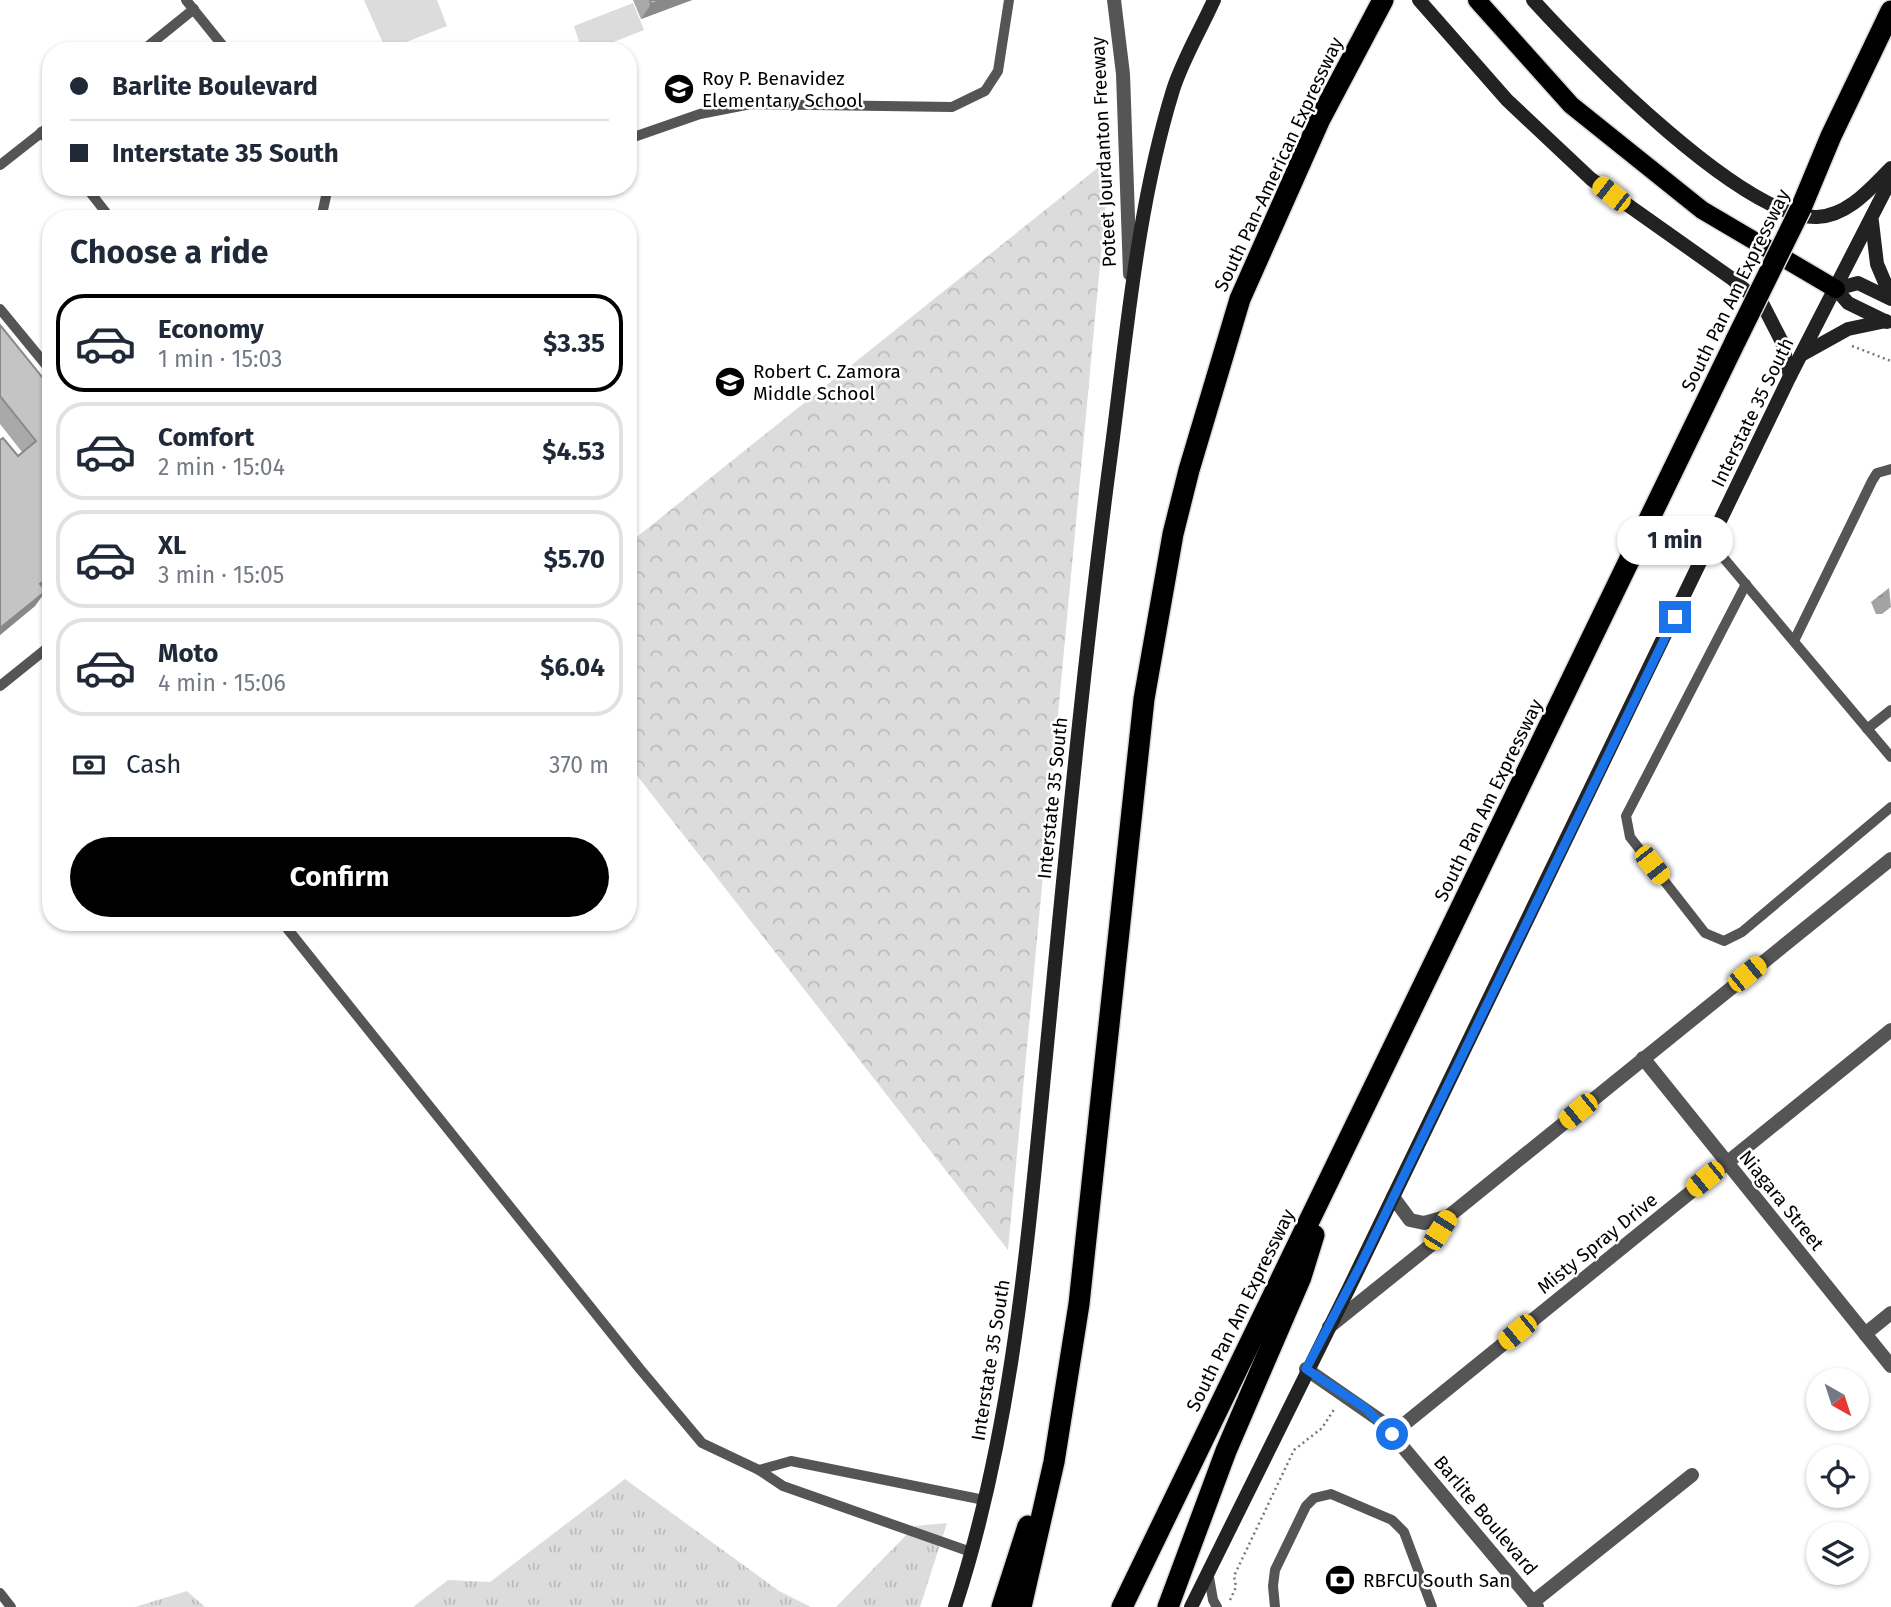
<!DOCTYPE html>
<meta charset="utf-8">
<style>
:root{--surface:#fff;--page:#f2f2f3;--text:#1f2937;--muted:#747a83;--line:#e0e1e3;--accent:#000}
body{margin:0;font-family:"Fira Sans",sans-serif;background:var(--page);color:var(--text);height:100vh;display:flex;flex-direction:column;font-size:26px;white-space:nowrap}
*{box-sizing:border-box;margin:0}
p{font-size:23px;color:var(--muted)}
.icon{flex:none;width:38px;height:38px;fill:none;stroke:currentColor;stroke-width:2;stroke-linecap:round;stroke-linejoin:round}
.map{position:relative;flex:1;overflow:hidden}
.sheet{position:absolute;left:42px;top:210px;width:595px;height:721px;display:flex;flex-direction:column;background:var(--surface);border-radius:28px;box-shadow:0 2px 5px #0004}
.sheet>*{flex:none}
.guide{position:absolute;left:42px;top:42px;width:595px;height:154px;border-radius:28px;box-shadow:0 2px 5px #0004;display:grid;align-content:center;height:154px;padding:0 28px;background:var(--surface)}
.needle{width:46px;rotate:141deg}
.tools{position:absolute;left:1806px;top:1368px;display:grid;gap:14px}
.tools a{display:grid;place-items:center;width:63px;height:63px;border-radius:50%;background:var(--surface);box-shadow:0 2px 5px #0004;font-size:35px}
.end{position:absolute;width:32px;height:32px;margin:-16px;border:9px solid #1a73e8;background:#fff;box-shadow:0 0 0 4px #fff}
.from{border-radius:50%}
.bubble{position:absolute;height:49px;border-radius:24px;background:var(--surface);box-shadow:0 2px 5px #0004;font-size:23px;font-weight:700;line-height:49px;text-align:center}
.car{position:absolute;width:21px;height:42px;margin:-21px -10px;border-radius:9px;box-shadow:0 0 5px 2px #0007;background:linear-gradient(#f5c518 24%,#345 0 40%,#f5c518 0 76%,#345 0 86%,#f5c518 0)}
.guide b{display:flex;align-items:center;gap:24px;height:66px;font-size:26px}
.guide b+b{border-top:2px solid var(--line)}
.guide i{width:18px;height:18px;background:var(--text)}
ul{padding:0;list-style:none}
li{display:flex;align-items:center;gap:21px;height:98px;margin:0 14px 10px;padding:0 14px;border:4px solid var(--line);border-radius:28px}
li div{flex:1}
li b{display:block;font-size:26px}
li em{font-style:normal;font-weight:700}
li.current{border-color:var(--accent)}
li>.icon{width:63px;height:63px;stroke-width:1.5}
h2{padding:0 28px;font-size:32px;line-height:84px}
.pay{display:flex;align-items:center;gap:18px;height:77px;padding:0 28px;font-size:26px}
.pay p{margin-inline-start:auto}
.primary-button{display:flex;gap:14px;margin-top:auto;padding:14px 28px}
.primary-button a{flex:1;height:80px;border-radius:42px;background:var(--accent);color:#fff;font-size:28px;font-weight:700;line-height:80px;text-align:center}
.map>svg:first-child{display:block}
.grass{fill:url(#grass-tufts)}
.forest{fill:url(#forest-crowns)}
.park{fill:#dcdcdc}
.water{fill:url(#water-ripples)}
.lines{fill:none;stroke-linecap:round;stroke-linejoin:round}
.primary-casing{stroke:#dbdbdb;stroke-width:21}
.motorway-casing{stroke:#dbdbdb;stroke-width:24}
.path{stroke:#777;stroke-width:2.5;stroke-dasharray:2 3.5;stroke-linecap:butt}
.service{stroke:#555;stroke-width:10}
.minor{stroke:#555;stroke-width:14}
.tertiary{stroke:#555;stroke-width:14}
.secondary{stroke:#222;stroke-width:14}
.primary{stroke:#000;stroke-width:18}
.motorway{stroke:#000;stroke-width:21}
.motorway-bridge-casing{stroke:#dbdbdb;stroke-width:24;stroke-linecap:butt}
.motorway-bridge{stroke:#000;stroke-width:21}
.wall{fill:#a9a9a9}
.shaded-wall{fill:#898989}
.building{fill:#c4c4c4;stroke:#898989;stroke-width:2}
.route{stroke:#1a73e8;stroke-width:9}
.labels{text-anchor:middle;stroke-width:5;stroke-linejoin:round;paint-order:stroke}
.poi-label{font-size:19px;fill:#000;stroke:#fff;text-anchor:start}
.street-label{font-size:19px;fill:#000;stroke:#fff}
</style>
<div class="map">
<svg width="1891" height="1607" viewBox="0 0 1891 1607">
<defs>
<pattern id="grass-tufts" width="24" height="20" patternUnits="userSpaceOnUse" patternTransform="scale(1.75)"><rect width="24" height="20" fill="#dcdcdc"/><path d="M3 7l-1-3M5 7V3M7 7l1-3M15 17l-1-3M17 17v-4M19 17l1-3" fill="none" stroke="#bbb"/></pattern>
<pattern id="forest-crowns" width="20" height="18" patternUnits="userSpaceOnUse" patternTransform="scale(1.75)"><rect width="20" height="18" fill="#dcdcdc"/><path d="M2 6a3 3 0 1 1 6 0M12 15a3 3 0 1 1 6 0" fill="none" stroke="#bbb"/></pattern>
<pattern id="water-ripples" width="26" height="14" patternUnits="userSpaceOnUse" patternTransform="scale(1.75)"><rect width="26" height="14" fill="#a3a3a3"/><path d="M2 4q2-2 4 0t4 0M15 11q2-2 4 0t4 0" fill="none" stroke="#8b8b8b"/></pattern>
</defs>
<rect width="100%" height="100%" fill="#fff"/>
<g class="grass">
<path d="M 625,1479 L 779,1591 L 811,1607 L 413,1607 L 448,1580 L 490,1582 Z"/>
<path d="M 947,1523 L 920,1607 L 836,1607 L 915,1526 Z"/>
<path d="M 187,1591 L 205,1607 L 135,1607 Z"/>
</g>
<path class="forest" d="M 1110,158 L 1008,1250 L 628,764 L 628,544 Z"/>
<g class="park">
<path d="M 364,0 L 437,0 L 447,26 L 386,50 Z"/>
<path d="M 633,3 L 644,30 L 591,51 L 582,51 L 574,26 Z"/>
</g>
<path class="water" d="M 1889,588 L 1891,607 L 1882,614 L 1876,614 L 1871,602 Z"/>
<g class="lines">
<g class="primary-casing">
<path id="primary" d="M 1477,0 L 1571,105 L 1702,210 L 1836,289"/>
</g>
<g class="motorway-casing">
<g id="motorway">
<path d="M 1801,208 L 1831,136 L 1891,11"/>
<path d="M 1002,1607 L 1028,1526"/>
<path d="M 1021,1607 L 1054,1462 L 1079,1304 L 1144,699 L 1173,534 L 1189,470 L 1240,299 L 1320,119 L 1383,0"/>
<path d="M 1122,1607 L 1736,340"/>
<path d="M 1168,1607 L 1226,1451 L 1301,1277 L 1314,1235"/>
</g>
</g>
<g class="path">
<path d="M 1852,346 L 1891,361"/>
<path d="M 1230,1600 L 1236,1587 L 1234,1576 L 1294,1450 L 1322,1428 L 1335,1408"/>
</g>
<g class="service">
<path d="M 186,0 L 227,51"/>
<path d="M 142,51 L 194,9"/>
<path d="M 41,132 L 51,144"/>
<path d="M 628,139 L 700,114 L 751,104 L 952,107 L 985,91 L 998,71 L 1009,0"/>
<path d="M 0,165 L 51,125"/>
<path d="M 86,187 L 111,219"/>
<path d="M 321,219 L 328,187"/>
<path d="M 0,309 L 51,371"/>
<path d="M 1711,543 L 1891,757"/>
<path d="M 1746,584 L 1626,816 L 1630,837 L 1705,933 L 1724,941 L 1742,932 L 1891,807"/>
<path d="M 1794,641 L 1872,481 L 1877,473 L 1891,469"/>
<path d="M 0,686 L 51,645"/>
<path d="M 1867,729 L 1891,710"/>
<path d="M 282,922 L 640,1369 L 702,1443 L 759,1470 L 783,1486 L 971,1552"/>
<path d="M 759,1470 L 791,1461 L 984,1500"/>
<path d="M 1208,1571 L 1213,1600 L 1217,1607"/>
<path d="M 0,1593 L 11,1607"/>
<path d="M 1275,1607 L 1273,1586 L 1275,1570 L 1306,1506 L 1314,1498 L 1331,1494 L 1392,1520 L 1404,1532 L 1432,1607"/>
</g>
<g class="minor">
<path d="M 1643,1058 L 1891,1366"/>
<path d="M 1393,1197 L 1410,1220 L 1424,1223 L 1449,1216"/>
<path d="M 1329,1327 L 1431,1245 L 1449,1216 L 1891,859"/>
<path d="M 1865,1334 L 1891,1313"/>
<path d="M 1306,1369 L 1381,1421 L 1537,1607"/>
<path d="M 1392,1434 L 1891,1030"/>
<path d="M 1533,1602 L 1692,1475"/>
</g>
<path class="tertiary" d="M 1114,0 L 1123,74 L 1130,274"/>
<g class="secondary">
<path d="M 1419,0 L 1507,100 L 1591,179 L 1731,278 L 1763,305 L 1782,342 L 1790,376"/>
<path d="M 1533,0 C 1582,54 1744,220 1817,217 C 1848,216 1871,188 1891,168"/>
<path d="M 1872,222 L 1877,264 L 1891,297"/>
<path d="M 1836,289 L 1848,303 L 1887,322"/>
<path d="M 1836,289 L 1858,283 L 1891,299"/>
<path d="M 1803,354 L 1848,329 L 1886,321"/>
<path d="M 955,1607 C 1012,1432 1027,1248 1045,1066 C 1065,861 1084,657 1111,453 C 1127,332 1137,207 1173,90 C 1183,59 1201,29 1214,0"/>
<path d="M 1191,1607 L 1350,1286 L 1790,376 L 1891,179"/>
</g>
<use href="#primary" class="primary"/>
<use href="#motorway" class="motorway"/>
<g class="motorway-bridge-casing">
<path id="motorway-bridge" d="M 1736,340 L 1801,208"/>
</g>
<use href="#motorway-bridge" class="motorway-bridge"/>
</g>
<g class="wall">
<path d="M 633,0 L 692,0 L 641,19 Z"/>
<path d="M 0,325 L 51,388 L 51,582 L 43,588 L 35,606 L 0,635 L 0,440 L 18,456 L 22,452 L 0,424 Z"/>
</g>
<g class="shaded-wall">
<path d="M 662,0 L 692,0 L 641,19 L 651,4 Z"/>
<path d="M 51,575 L 51,582 L 29,599 L 40,584 Z"/>
<path d="M 46,591 L 35,606 L 0,635 L 0,628 Z"/>
</g>
<g class="building">
<path d="M 650,0 L 662,0 L 651,4 Z"/>
<path d="M 0,325 L 51,388 L 51,575 L 40,584 L 46,591 L 0,628 L 0,440 L 3,438 L 18,456 L 36,441 L 0,396 Z"/>
</g>
<g class="lines">
<path class="route" d="M 1392,1434 L 1365,1408 L 1306,1369 L 1361,1264 L 1675,617"/>
</g>
<defs>
<g id="school-disc" transform="scale(1.575)"><circle r="9.5" fill="#000" stroke="#fff"/><path d="M0-5L7-2L0 1L-7-2ZM-4 1L0 2.5L4 1V4Q0 6-4 4Z" fill="#fff"/></g>
<g id="bank-disc" transform="scale(1.575)"><circle r="9.5" fill="#000" stroke="#fff"/><path d="M-6-4H6V4H-6ZM0-2.3a2.3 2.3 0 1 0 0 4.6a2.3 2.3 0 1 0 0-4.6Z" fill="#fff"/></g>
</defs>
<g fill-rule="evenodd">
<use href="#school-disc" x="679" y="89"/>
<use href="#school-disc" x="730" y="382"/>
<use href="#bank-disc" x="1340" y="1580"/>
</g>
<g class="labels">
<g class="poi-label">
<text x="702" y="85">Roy P. Benavidez<tspan x="702" dy="22">Elementary School</tspan></text>
<text x="753" y="378">Robert C. Zamora<tspan x="753" dy="22">Middle School</tspan></text>
<text x="1363" y="1587">RBFCU South San</text>
</g>
<g class="street-label">
<text transform="translate(1103 152) rotate(-93)" y="7">Poteet Jourdanton Freeway</text>
<text transform="translate(1278 164) rotate(-65)" y="7">South Pan-American Expressway</text>
<text transform="translate(1735 290) rotate(-64)" y="7">South Pan Am Expressway</text>
<text transform="translate(1752 412) rotate(-64)" y="7">Interstate 35 South</text>
<text transform="translate(1052 798) rotate(-84)" y="7">Interstate 35 South</text>
<text transform="translate(1488 800) rotate(-64)" y="7">South Pan Am Expressway</text>
<text transform="translate(1782 1200) rotate(51)" y="7">Niagara Street</text>
<text transform="translate(1597 1243) rotate(-39)" y="7">Misty Spray Drive</text>
<text transform="translate(1240 1310) rotate(-64)" y="7">South Pan Am Expressway</text>
<text transform="translate(990 1360) rotate(-81)" y="7">Interstate 35 South</text>
<text transform="translate(1486 1515) rotate(50)" y="7">Barlite Boulevard</text>
</g>
</g>
</svg>
<div class="tools">
<a><svg class="needle" viewBox="-14 -14 28 28"><path d="M0-13l5 13h-10z" fill="#e53935"/><path d="M0 13l5-13h-10z" fill="#747a83"/></svg></a>
<a><svg class="icon" aria-label="locate" viewBox="0 0 24 24"><circle cx="12" cy="12" r="6"/><path d="M12 2v4M12 18v4M2 12h4M18 12h4"/></svg></a>
<a><svg class="icon" aria-label="layers" viewBox="0 0 24 24"><path d="M12 4l9 5-9 5-9-5zM3 14l9 5 9-5"/></svg></a>
</div>
<i class="end from" style="left:1392px;top:1434px"></i>
<i class="end" style="left:1675px;top:617px"></i>
<div class="bubble" style="left:1617px;top:516px;width:116px">1 min</div>
<i class="car" style="left:1611px;top:194px;rotate:308deg"></i>
<i class="car" style="left:1652px;top:865px;rotate:142deg"></i>
<i class="car" style="left:1747px;top:974px;rotate:51deg"></i>
<i class="car" style="left:1578px;top:1111px;rotate:231deg"></i>
<i class="car" style="left:1705px;top:1179px;rotate:231deg"></i>
<i class="car" style="left:1440px;top:1230px;rotate:32deg"></i>
<i class="car" style="left:1517px;top:1332px;rotate:231deg"></i>
<div class="guide">
<b><i class="from"></i>Barlite Boulevard</b>
<b><i></i>Interstate 35 South</b>
</div>
<section class="sheet">
<h2>Choose a ride</h2>
<ul>
<li class="current"><svg class="icon" aria-label="car" viewBox="0 0 24 24"><path d="M5 17H2v-5l4-1 3-4h7l3 4 3 1v5h-3M9 17h6M6 11h13"/><circle cx="7" cy="17" r="2"/><circle cx="17" cy="17" r="2"/></svg><div><b>Economy</b><p>1 min · 15:03</p></div><em>$3.35</em></li>
<li><svg class="icon" aria-label="car" viewBox="0 0 24 24"><path d="M5 17H2v-5l4-1 3-4h7l3 4 3 1v5h-3M9 17h6M6 11h13"/><circle cx="7" cy="17" r="2"/><circle cx="17" cy="17" r="2"/></svg><div><b>Comfort</b><p>2 min · 15:04</p></div><em>$4.53</em></li>
<li><svg class="icon" aria-label="car" viewBox="0 0 24 24"><path d="M5 17H2v-5l4-1 3-4h7l3 4 3 1v5h-3M9 17h6M6 11h13"/><circle cx="7" cy="17" r="2"/><circle cx="17" cy="17" r="2"/></svg><div><b>XL</b><p>3 min · 15:05</p></div><em>$5.70</em></li>
<li><svg class="icon" aria-label="car" viewBox="0 0 24 24"><path d="M5 17H2v-5l4-1 3-4h7l3 4 3 1v5h-3M9 17h6M6 11h13"/><circle cx="7" cy="17" r="2"/><circle cx="17" cy="17" r="2"/></svg><div><b>Moto</b><p>4 min · 15:06</p></div><em>$6.04</em></li>
</ul>
<div class="pay"><svg class="icon" aria-label="cash" viewBox="0 0 24 24"><path d="M3 7h18v10H3z"/><circle cx="12" cy="12" r="2"/></svg>Cash<p>370 m</p></div>
<div class="primary-button"><a>Confirm</a></div>
</section>
</div>
